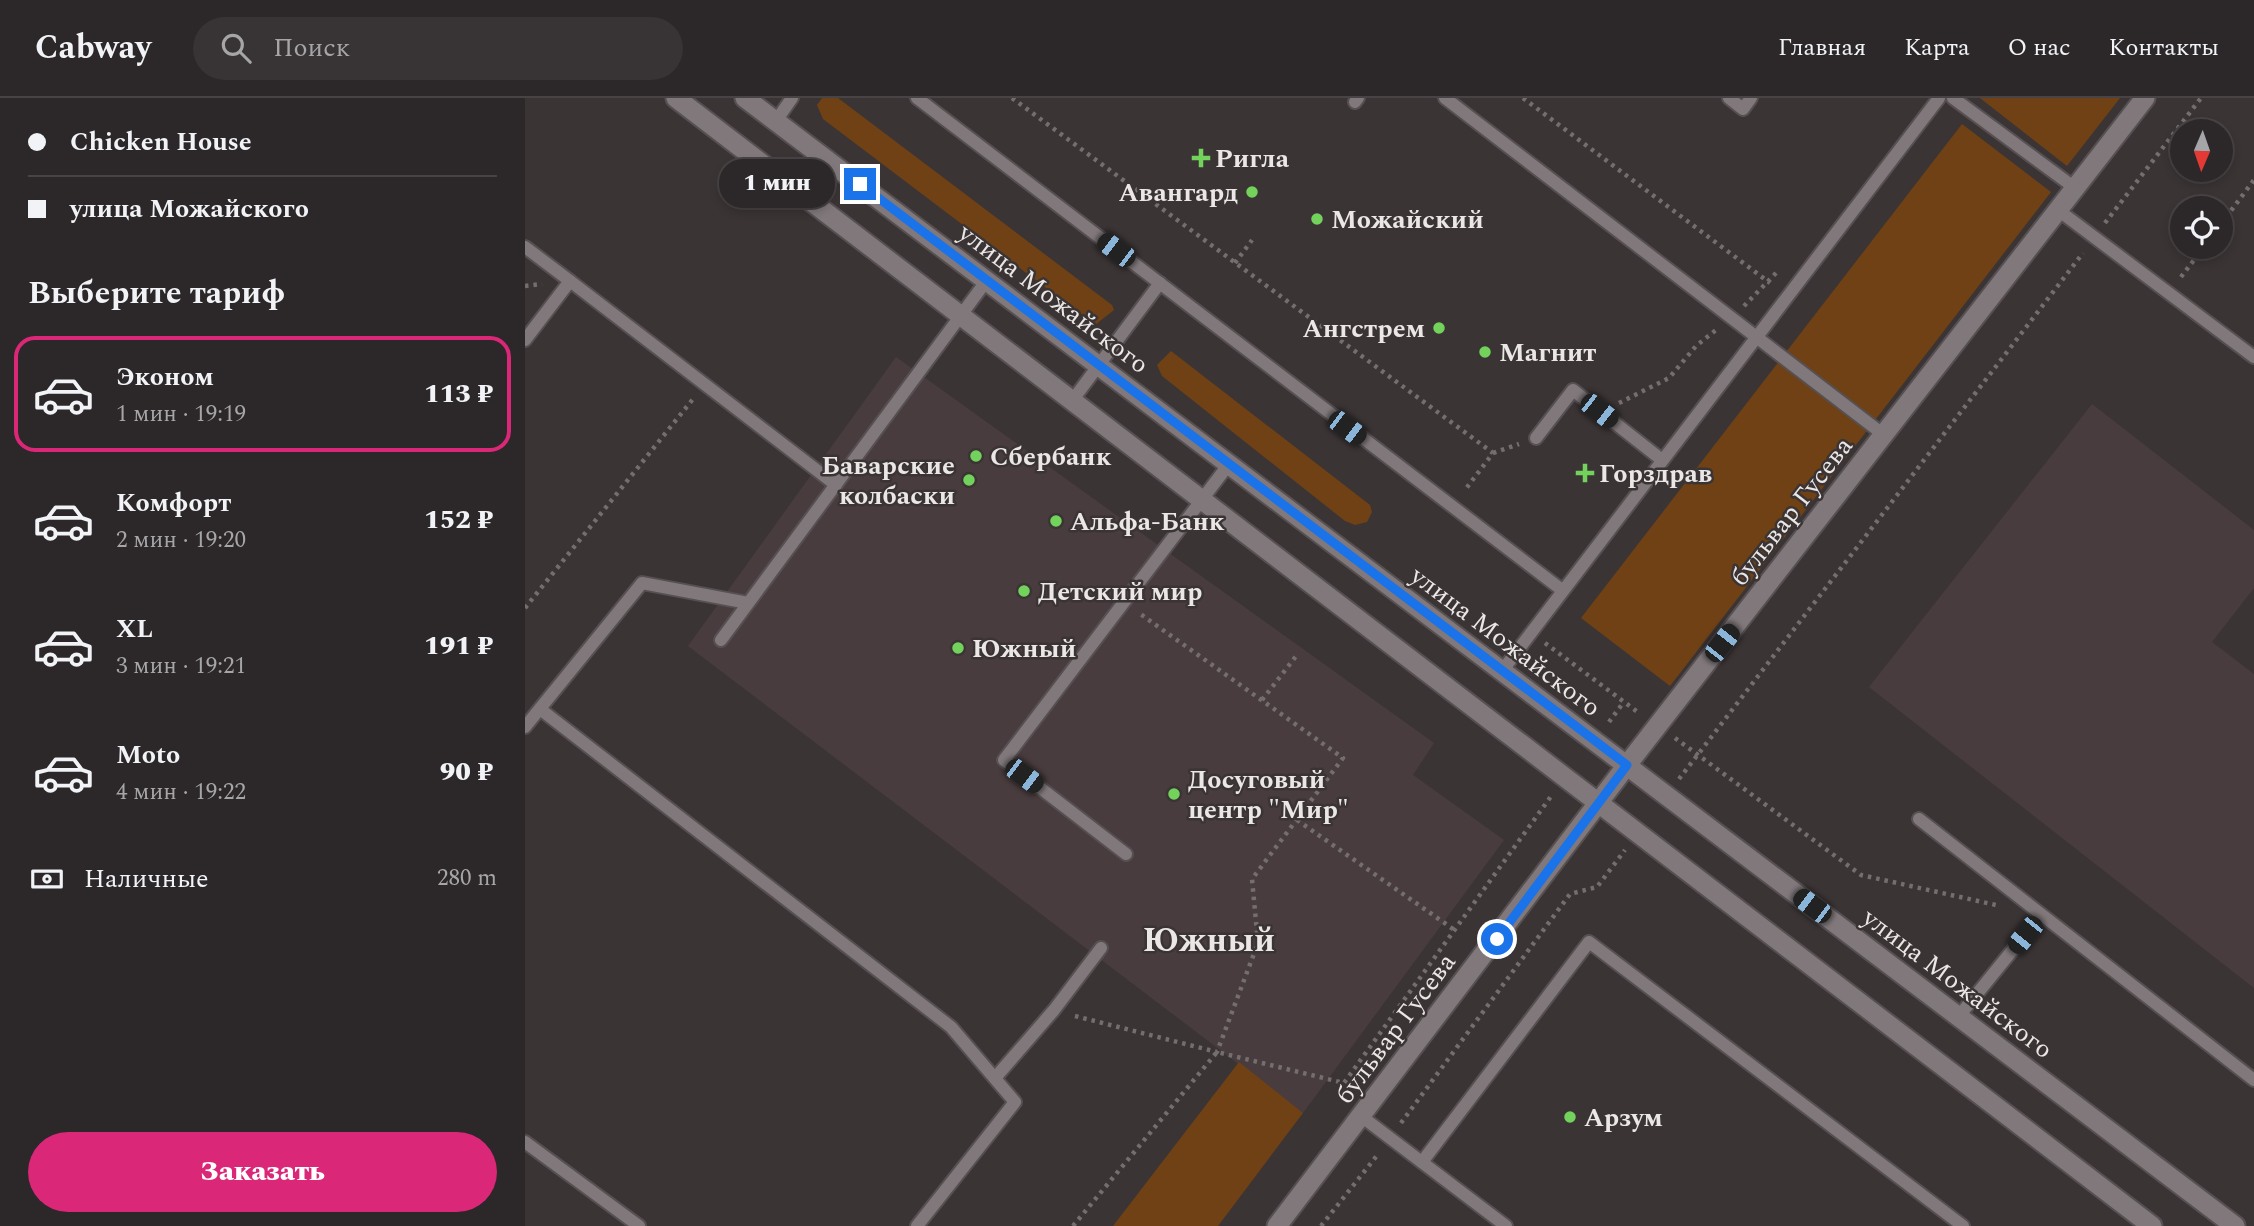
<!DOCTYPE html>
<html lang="ru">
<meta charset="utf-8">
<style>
:root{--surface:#2c2728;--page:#383334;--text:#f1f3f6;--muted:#a6a5a8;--line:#484445;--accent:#db2777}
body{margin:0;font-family:Spectral,serif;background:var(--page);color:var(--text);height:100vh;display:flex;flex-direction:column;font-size:26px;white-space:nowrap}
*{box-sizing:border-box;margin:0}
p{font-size:23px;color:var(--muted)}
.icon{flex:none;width:38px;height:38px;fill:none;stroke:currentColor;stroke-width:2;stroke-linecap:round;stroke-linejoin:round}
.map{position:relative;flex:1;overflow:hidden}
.side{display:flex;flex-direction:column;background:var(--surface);width:525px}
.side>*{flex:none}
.guide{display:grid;align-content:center;height:154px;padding:0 28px;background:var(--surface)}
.needle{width:46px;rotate:182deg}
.tools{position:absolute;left:1645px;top:21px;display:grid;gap:14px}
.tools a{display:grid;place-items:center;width:63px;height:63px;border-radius:50%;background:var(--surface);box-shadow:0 4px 10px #0003,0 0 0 2px var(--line);font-size:35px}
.end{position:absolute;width:32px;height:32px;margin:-16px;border:9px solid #1a73e8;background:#fff;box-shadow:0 0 0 4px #fff}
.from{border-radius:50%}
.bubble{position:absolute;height:49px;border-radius:24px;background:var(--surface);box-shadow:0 4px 10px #0003,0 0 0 2px var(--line);font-size:23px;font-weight:800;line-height:49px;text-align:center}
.car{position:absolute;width:21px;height:42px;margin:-21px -10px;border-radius:9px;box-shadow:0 0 5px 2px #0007;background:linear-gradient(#222 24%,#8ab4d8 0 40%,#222 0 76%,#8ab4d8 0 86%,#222 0)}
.guide b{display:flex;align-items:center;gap:24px;height:66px;font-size:26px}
.guide b+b{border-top:2px solid var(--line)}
.guide i{width:18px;height:18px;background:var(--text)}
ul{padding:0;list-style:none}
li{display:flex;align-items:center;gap:21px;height:116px;margin:0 14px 10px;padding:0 14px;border:4px solid transparent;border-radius:21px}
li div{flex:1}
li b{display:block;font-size:26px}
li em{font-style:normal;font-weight:800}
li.selected{border-color:var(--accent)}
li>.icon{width:63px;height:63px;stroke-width:1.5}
h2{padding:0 28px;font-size:32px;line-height:84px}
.pay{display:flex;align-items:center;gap:18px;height:77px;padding:0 28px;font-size:26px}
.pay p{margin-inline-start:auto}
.button{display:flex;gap:14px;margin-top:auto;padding:14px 28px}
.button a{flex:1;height:80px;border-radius:42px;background:var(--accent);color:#fff;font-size:28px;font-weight:800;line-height:80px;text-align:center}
header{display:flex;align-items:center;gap:42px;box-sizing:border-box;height:98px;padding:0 35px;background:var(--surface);border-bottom:2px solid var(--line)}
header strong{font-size:33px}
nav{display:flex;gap:38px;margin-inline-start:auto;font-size:24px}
.search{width:490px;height:63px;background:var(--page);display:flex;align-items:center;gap:18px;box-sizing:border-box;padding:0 24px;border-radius:38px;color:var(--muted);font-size:26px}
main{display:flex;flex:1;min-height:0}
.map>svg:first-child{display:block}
.built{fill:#493c3e}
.green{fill:#704115}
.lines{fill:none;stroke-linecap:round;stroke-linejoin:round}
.service-casing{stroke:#565052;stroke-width:16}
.minor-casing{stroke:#565052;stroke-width:23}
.tertiary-casing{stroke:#565052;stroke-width:23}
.secondary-casing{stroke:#565052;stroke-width:23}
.path{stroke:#746e6f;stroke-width:4.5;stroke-dasharray:3.5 5;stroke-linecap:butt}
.service{stroke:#80787a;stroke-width:12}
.minor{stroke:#80787a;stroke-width:19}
.tertiary{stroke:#80787a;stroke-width:19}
.secondary{stroke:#80787a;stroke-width:19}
.route{stroke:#1a73e8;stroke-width:9}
.poi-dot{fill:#73d25c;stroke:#3b3435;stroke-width:2.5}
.labels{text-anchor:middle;stroke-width:5;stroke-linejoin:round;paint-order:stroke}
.poi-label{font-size:26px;font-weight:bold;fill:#ebe7e7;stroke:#3b3435;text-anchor:start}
.street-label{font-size:26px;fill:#ebe7e7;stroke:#3b3435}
.district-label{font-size:33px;font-weight:bold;fill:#ebe7e7;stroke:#3b3435}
</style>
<header>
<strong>Cabway</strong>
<div class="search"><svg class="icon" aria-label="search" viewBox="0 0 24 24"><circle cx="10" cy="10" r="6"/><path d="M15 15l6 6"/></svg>Поиск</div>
<nav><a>Главная</a><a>Карта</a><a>О нас</a><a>Контакты</a></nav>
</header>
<main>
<section class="side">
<div class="guide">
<b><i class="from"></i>Chicken House</b>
<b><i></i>улица Можайского</b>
</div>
<h2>Выберите тариф</h2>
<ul>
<li class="selected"><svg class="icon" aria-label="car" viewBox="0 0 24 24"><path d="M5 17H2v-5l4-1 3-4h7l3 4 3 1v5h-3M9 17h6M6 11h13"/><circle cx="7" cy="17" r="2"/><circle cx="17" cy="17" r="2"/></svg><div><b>Эконом</b><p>1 мин · 19:19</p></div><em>113 ₽</em></li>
<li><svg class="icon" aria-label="car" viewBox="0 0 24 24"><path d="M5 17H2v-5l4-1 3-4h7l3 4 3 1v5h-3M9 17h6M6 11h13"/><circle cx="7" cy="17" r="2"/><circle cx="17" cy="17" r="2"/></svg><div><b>Комфорт</b><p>2 мин · 19:20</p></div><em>152 ₽</em></li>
<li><svg class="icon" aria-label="car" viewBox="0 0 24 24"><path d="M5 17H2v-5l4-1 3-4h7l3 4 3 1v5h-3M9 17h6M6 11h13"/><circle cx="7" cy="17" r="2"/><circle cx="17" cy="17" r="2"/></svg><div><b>XL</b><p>3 мин · 19:21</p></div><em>191 ₽</em></li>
<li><svg class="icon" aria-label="car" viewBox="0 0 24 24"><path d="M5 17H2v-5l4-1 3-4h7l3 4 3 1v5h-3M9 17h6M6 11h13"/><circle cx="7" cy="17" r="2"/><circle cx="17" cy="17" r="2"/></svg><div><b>Moto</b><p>4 мин · 19:22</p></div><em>90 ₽</em></li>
</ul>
<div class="pay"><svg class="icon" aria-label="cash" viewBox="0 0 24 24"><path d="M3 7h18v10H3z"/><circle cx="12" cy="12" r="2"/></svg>Наличные<p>280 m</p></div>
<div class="button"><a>Заказать</a></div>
</section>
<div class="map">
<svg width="1729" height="1128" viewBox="0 0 1729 1128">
<rect width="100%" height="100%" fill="#3b3435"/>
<g class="built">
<path d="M 371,259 L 909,645 L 888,677 L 979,742 L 778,1015 L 163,548 Z"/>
<path d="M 1567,306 L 1729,432 L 1729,490 L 1687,544 L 1729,576 L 1729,890 L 1344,589 Z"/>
</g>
<g class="green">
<path d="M 297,0 L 313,0 L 587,207 L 589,212 L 570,227 L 298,21 L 292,7 Z"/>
<path d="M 1455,0 L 1595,0 L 1542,68 Z"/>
<path d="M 1437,26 L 1526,94 L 1145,588 L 1056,520 Z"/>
<path d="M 646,253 L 845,407 L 847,414 L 842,424 L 830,427 L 820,423 L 637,278 L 632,267 Z"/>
<path d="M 714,964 L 778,1015 L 693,1128 L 588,1128 Z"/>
</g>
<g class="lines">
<g class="service-casing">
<g id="service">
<path d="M 392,0 L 1037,492"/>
<path d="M 920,0 L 1359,337"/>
<path d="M 1204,0 L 1218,11 L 1226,0"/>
<path d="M 1428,0 L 1550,90"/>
<path d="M 830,4 L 833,0"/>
<path d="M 251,23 L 267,0"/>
<path d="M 1533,112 L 1729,259"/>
<path d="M 0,149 L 45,183"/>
<path d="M 0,242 L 45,183 L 311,387"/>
<path d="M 547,303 L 635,185"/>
<path d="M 1011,340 L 1048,292 L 1137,362"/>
<path d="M 196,542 L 462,182"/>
<path d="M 977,573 L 1414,0"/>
<path d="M 15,611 L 426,929 L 490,1004 L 392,1128"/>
<path d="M 0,629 L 117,485 L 223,505"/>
<path d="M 1394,721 L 1729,982"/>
<path d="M 601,756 L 479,662 L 704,366"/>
<path d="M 1434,918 L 1516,817"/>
<path d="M 470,980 L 529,912 L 576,850"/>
<path d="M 836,1018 L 981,1128"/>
<path d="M 0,1044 L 114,1128"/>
<path d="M 897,1064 L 1064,844 L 1438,1128"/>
</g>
</g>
<g class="minor-casing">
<path id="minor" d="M 1102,667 L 1620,0"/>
</g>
<g class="tertiary-casing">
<path id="tertiary" d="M 752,1128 L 1102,667"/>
</g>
<g class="secondary-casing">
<g id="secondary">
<path d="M 151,0 L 1627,1128"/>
<path d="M 220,0 L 1710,1128"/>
</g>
</g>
<g class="path">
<path d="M 487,0 L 968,355 L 940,392"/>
<path d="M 998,0 L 1245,185"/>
<path d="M 1580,125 L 1676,0"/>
<path d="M 1696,126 L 1729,82"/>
<path d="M 710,165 L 727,142"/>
<path d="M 1656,179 L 1679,149"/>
<path d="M 0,188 L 17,186"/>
<path d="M 1219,208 L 1252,174"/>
<path d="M 1094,305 L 1144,280 L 1171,248 L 1191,232"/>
<path d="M 968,355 L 994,346"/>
<path d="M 0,510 L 168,301"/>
<path d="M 1020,545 L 1114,615"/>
<path d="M 737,602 L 772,557"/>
<path d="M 1084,624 L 1098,605"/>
<path d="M 1150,640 L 1336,777 L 1471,807"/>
<path d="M 1154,681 L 1558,155"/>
<path d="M 772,722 L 931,833"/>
<path d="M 550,918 L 692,954 L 733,845 L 727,781 L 818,660 L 614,515"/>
<path d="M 876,1025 L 1045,796 L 1072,789 L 1100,752"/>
<path d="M 548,1128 L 692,954 L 819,985 L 1027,697"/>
<path d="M 796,1128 L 854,1055"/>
</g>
<use href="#service" class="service"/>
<use href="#minor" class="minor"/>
<use href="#tertiary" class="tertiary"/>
<use href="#secondary" class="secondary"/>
</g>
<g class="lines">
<path class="route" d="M 335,86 L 1102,667 L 972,841"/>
</g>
<g class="poi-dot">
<path d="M672.5 49.5h7v7h7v7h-7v7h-7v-7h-7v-7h7z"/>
<circle cx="727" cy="94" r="7"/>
<circle cx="792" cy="121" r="7"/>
<circle cx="914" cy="230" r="7"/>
<circle cx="960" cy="254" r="7"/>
<circle cx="451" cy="358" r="7"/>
<path d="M1056.5 364.5h7v7h7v7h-7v7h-7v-7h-7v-7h7z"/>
<circle cx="444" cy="382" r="7"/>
<circle cx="531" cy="423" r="7"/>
<circle cx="499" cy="493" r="7"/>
<circle cx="433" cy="550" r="7"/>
<circle cx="649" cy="696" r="7"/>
<circle cx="1045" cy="1019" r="7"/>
</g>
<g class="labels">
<g class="poi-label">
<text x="690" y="69">Ригла</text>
<text x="713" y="103" text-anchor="end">Авангард</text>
<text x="806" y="130">Можайский</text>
<text x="900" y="239" text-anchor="end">Ангстрем</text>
<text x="974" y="263">Магнит</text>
<text x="465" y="367">Сбербанк</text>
<text x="430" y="376" text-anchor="end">Баварские<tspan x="430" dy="30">колбаски</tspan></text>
<text x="1074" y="384">Горздрав</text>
<text x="545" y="432">Альфа-Банк</text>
<text x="513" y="502">Детский мир</text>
<text x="447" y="559">Южный</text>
<text x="663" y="690">Досуговый<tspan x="663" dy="30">центр "Мир"</tspan></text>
<text x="1059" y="1028">Арзум</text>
</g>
<g class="street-label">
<text transform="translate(529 200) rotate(37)" y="9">улица Можайского</text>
<text transform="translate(1266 413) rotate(-52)" y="9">бульвар Гусева</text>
<text transform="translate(981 543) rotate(37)" y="9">улица Можайского</text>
<text transform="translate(1433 885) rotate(37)" y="9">улица Можайского</text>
<text transform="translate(870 930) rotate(-53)" y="9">бульвар Гусева</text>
</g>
<g class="district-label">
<text x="684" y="853">Южный</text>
</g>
</g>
</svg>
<div class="tools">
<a><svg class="needle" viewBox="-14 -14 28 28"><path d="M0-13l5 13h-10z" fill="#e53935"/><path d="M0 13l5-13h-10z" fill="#a6a5a8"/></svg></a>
<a><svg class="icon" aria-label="locate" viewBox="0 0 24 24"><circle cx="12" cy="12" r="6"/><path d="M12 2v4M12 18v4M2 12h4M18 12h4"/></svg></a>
</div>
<i class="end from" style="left:972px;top:841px"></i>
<i class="end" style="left:335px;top:86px"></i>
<div class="bubble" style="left:194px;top:61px;width:116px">1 мин</div>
<i class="car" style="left:591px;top:152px;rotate:307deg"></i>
<i class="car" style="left:1074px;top:313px;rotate:128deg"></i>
<i class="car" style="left:822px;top:330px;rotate:127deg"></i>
<i class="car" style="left:1197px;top:545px;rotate:38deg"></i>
<i class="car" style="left:499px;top:678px;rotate:127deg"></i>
<i class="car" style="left:1287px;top:808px;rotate:307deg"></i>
<i class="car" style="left:1500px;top:837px;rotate:219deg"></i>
</div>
</main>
